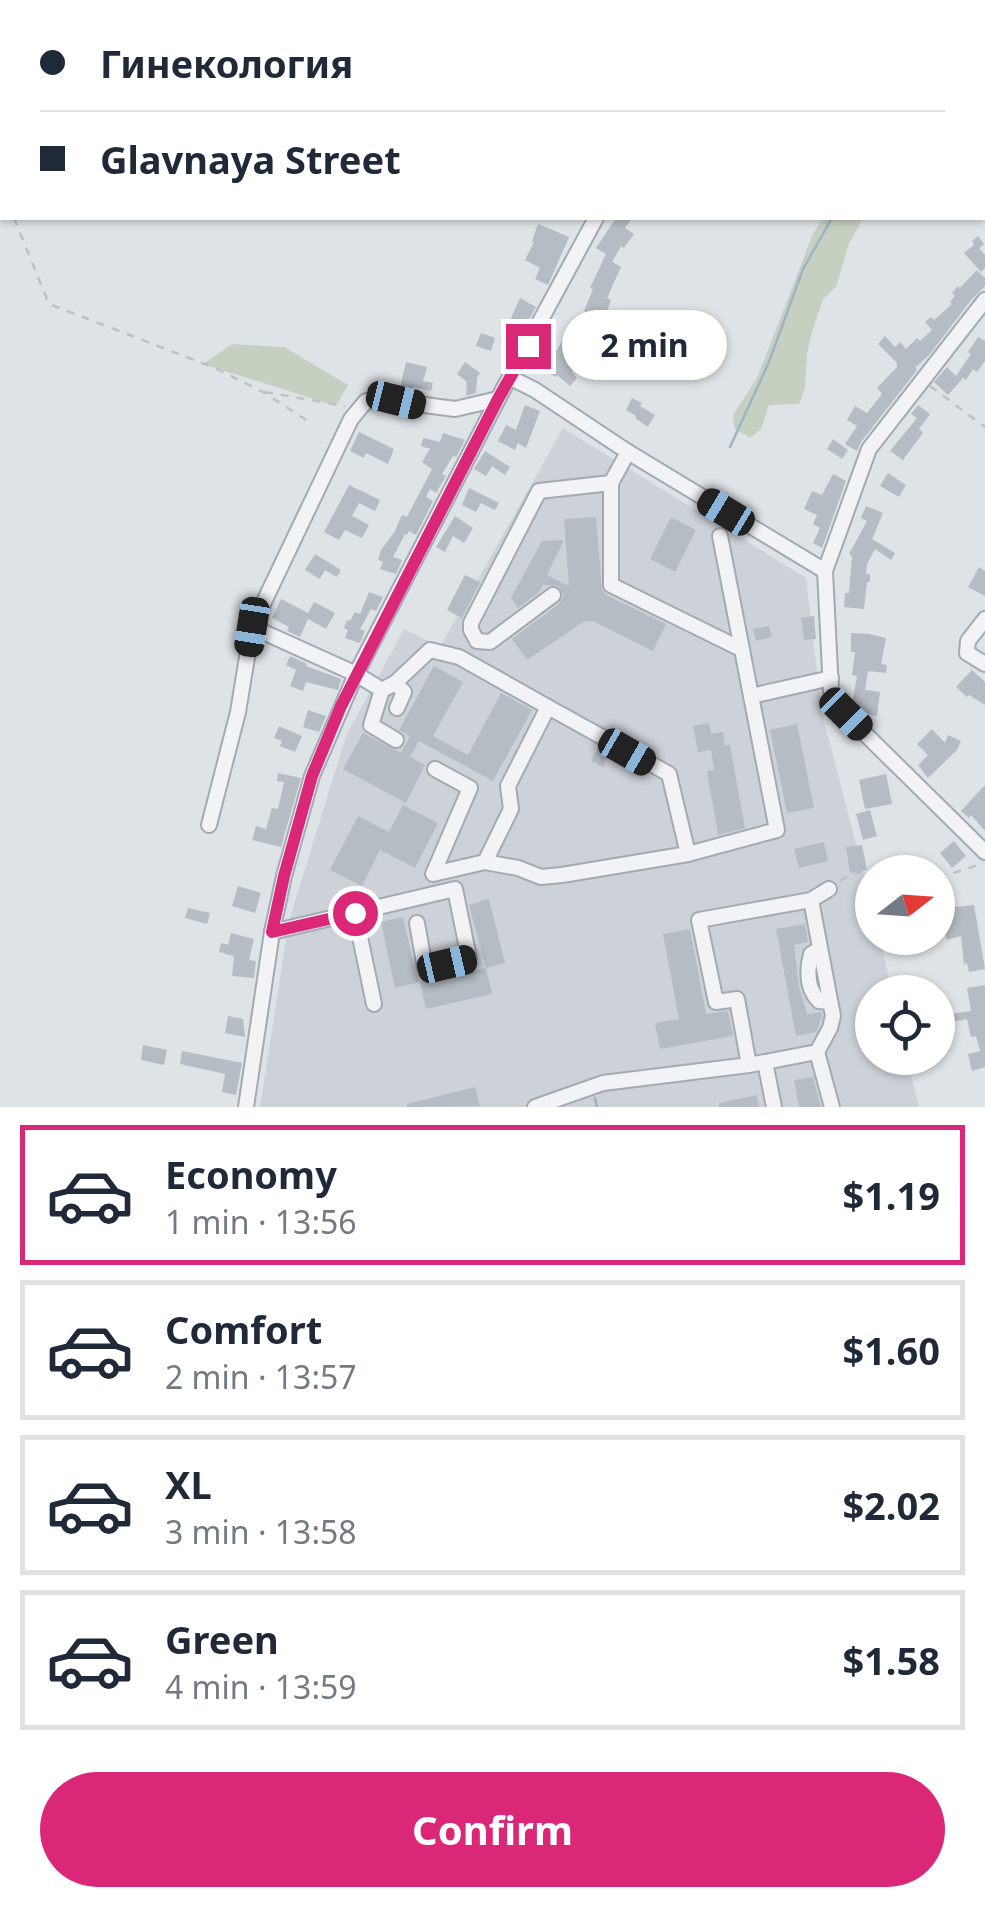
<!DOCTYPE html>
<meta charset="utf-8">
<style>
:root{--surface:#fff;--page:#f2f2f3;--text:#1f2937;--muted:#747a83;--line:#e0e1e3;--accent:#db2777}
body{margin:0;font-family:"Noto Sans",sans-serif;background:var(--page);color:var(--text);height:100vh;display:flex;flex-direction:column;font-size:38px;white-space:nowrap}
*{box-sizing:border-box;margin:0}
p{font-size:32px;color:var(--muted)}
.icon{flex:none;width:55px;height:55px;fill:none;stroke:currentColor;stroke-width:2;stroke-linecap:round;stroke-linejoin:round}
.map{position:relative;height:1107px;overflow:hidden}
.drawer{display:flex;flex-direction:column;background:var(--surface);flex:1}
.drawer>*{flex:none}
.top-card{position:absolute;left:0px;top:0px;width:985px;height:220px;box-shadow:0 2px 8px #0004;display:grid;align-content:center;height:220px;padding:0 40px;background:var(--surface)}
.needle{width:65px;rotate:73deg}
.tools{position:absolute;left:855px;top:855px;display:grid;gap:20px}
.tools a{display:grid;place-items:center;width:100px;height:100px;border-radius:50%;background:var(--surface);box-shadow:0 2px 8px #0004;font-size:50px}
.end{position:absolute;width:45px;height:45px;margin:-22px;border:12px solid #db2777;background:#fff;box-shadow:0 0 0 5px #fff}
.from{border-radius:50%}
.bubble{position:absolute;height:70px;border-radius:35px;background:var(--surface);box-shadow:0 2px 8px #0004;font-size:32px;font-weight:700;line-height:70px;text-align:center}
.car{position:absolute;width:30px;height:60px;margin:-30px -15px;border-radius:12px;box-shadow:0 0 8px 2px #0007;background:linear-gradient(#222 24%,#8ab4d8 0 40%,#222 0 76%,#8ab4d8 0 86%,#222 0)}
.top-card b{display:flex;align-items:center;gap:35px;height:95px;font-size:38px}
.top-card b+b{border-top:2px solid var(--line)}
.top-card i{width:25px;height:25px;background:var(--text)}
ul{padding:18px 0 0;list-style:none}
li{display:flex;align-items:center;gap:30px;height:140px;margin:0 20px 15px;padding:0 20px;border:5px solid var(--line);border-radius:0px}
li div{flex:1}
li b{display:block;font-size:38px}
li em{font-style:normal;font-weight:700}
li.selected{border-color:var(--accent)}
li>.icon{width:90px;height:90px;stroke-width:1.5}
.primary-button{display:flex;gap:20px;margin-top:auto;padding:20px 40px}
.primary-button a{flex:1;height:115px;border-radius:60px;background:var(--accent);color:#fff;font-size:40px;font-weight:700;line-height:115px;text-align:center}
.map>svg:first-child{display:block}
.built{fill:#cdd2d9}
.green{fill:#c6d0c0}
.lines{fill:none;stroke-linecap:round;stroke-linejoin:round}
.stream{stroke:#9bb3c5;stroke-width:2.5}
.building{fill:#b6bcc3}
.minor-casing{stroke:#a4aab1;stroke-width:18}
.path{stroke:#bdc1c6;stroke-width:2.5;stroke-dasharray:8 8;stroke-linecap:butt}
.minor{stroke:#f1f3f6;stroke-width:14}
.route{stroke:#db2777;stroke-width:12}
</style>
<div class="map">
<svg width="985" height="1107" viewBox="0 0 985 1107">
<rect width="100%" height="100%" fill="#dee3e7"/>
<path class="built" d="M 563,428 L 806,578 L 822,713 L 872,906 L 872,938 L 880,938 L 892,992 L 872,992 L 872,1058 L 907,1058 L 919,1107 L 260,1107 L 289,921 L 346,736 L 404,629 L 440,647 Z"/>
<g class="green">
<path d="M 823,218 L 863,218 L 849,244 L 836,287 L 823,299 L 811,335 L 807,354 L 805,388 L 799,404 L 769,405 L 761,429 L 750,438 L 734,428 L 733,415 L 757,378 L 813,234 Z"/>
<path d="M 232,344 L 284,347 L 348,385 L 336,406 L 203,364 Z"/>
</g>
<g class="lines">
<g class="stream">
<path d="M 982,21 L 985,21"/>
<path d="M 730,447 L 769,362 L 803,269 L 832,218"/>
<path d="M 595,1098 L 597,1107"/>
</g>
</g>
<g class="building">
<path d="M 616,218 L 632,218 L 625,228 L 634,234 L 624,248 L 621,246 L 612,262 L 621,267 L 607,298 L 611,300 L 604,319 L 584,311 L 593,289 L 590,288 L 606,254 L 596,248 Z"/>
<path d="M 538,224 L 569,237 L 548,285 L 535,279 L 540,268 L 525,260 L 534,242 L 532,241 Z"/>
<path d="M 978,236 L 984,244 L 979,248 L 985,255 L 985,268 L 981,272 L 964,253 L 974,245 L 972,241 Z"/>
<path d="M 977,270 L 985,278 L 985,286 L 971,300 L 930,354 L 915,368 L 917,370 L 861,442 L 857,451 L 845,444 L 857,426 L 847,420 L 855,406 L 867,413 L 882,394 L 877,388 L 897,367 L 897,363 L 878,344 L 885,336 L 895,347 L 900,342 L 906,349 L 917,338 L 920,341 L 932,330 L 925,322 L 931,317 L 934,320 L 952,304 L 950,302 L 955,296 L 952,293 L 958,286 L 960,288 Z"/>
<path d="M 520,298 L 536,307 L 513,349 L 500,342 Z"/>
<path d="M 568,331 L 582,340 L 575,352 L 582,358 L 572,372 L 577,378 L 570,386 L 557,375 L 556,377 L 541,369 L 549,356 L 552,358 Z"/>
<path d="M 481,333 L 495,338 L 491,351 L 476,346 Z"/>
<path d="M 978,337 L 985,341 L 985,361 L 977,372 L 973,369 L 966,380 L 963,378 L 948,395 L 934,382 L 947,367 L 956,376 L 971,354 L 968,352 Z"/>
<path d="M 406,362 L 427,367 L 423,381 L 433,383 L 431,391 L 414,387 L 413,390 L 400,387 Z"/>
<path d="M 465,362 L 480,373 L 477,378 L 476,393 L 466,396 L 467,382 L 457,374 Z"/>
<path d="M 632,398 L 642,403 L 640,406 L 655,415 L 648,427 L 635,418 L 636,416 L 626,410 Z"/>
<path d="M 525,405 L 540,411 L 526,448 L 518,443 L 515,450 L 498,441 L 506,425 L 516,430 Z"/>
<path d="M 918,405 L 930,414 L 919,429 L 923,433 L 903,460 L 890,451 L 917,418 L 911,414 Z"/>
<path d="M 359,432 L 394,449 L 388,464 L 366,453 L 364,458 L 350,451 Z"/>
<path d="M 443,433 L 465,440 L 456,457 L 453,456 L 442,474 L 446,476 L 436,493 L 430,489 L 426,497 L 433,501 L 416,535 L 409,531 L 407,535 L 405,534 L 393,557 L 402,560 L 396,574 L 380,569 L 383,562 L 378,560 L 381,550 L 395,531 L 402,515 L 407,517 L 432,469 L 422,462 L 430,449 L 421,446 L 423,438 L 440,442 Z"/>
<path d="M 833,439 L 848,450 L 842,459 L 827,449 Z"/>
<path d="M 485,451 L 510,467 L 505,475 L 492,466 L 486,476 L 474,469 Z"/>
<path d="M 888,473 L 906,485 L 899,497 L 880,486 Z"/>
<path d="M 833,474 L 846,481 L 822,548 L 813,543 L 820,528 L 813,524 L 817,515 L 804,509 L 812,491 L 822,495 Z"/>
<path d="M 349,485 L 380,500 L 375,511 L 359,503 L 352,516 L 369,525 L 362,538 L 345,530 L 339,540 L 324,532 Z"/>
<path d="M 469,488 L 499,503 L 495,510 L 481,503 L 476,512 L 462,505 Z"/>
<path d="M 866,506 L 883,513 L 872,539 L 895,553 L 891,560 L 875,549 L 867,564 L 866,574 L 870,574 L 870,582 L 867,582 L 864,609 L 844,607 L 845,593 L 849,593 L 852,556 L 849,554 L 867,521 L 861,518 Z"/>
<path d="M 455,516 L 473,528 L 464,543 L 453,536 L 445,552 L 436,547 Z"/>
<path d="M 596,517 L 602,590 L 606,595 L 666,624 L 653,651 L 593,621 L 583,622 L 527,660 L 512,639 L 559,604 L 564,595 L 558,586 L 543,585 L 539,592 L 518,608 L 511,598 L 542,541 L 564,540 L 547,575 L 569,586 L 564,519 Z"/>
<path d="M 671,517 L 696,530 L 675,572 L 650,559 Z"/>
<path d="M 315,554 L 341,570 L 337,577 L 325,570 L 320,579 L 305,570 Z"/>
<path d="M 979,567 L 985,571 L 985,596 L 968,587 Z"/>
<path d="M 465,575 L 480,582 L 462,618 L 447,610 Z"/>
<path d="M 369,592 L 383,597 L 376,611 L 371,609 L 360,629 L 365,631 L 360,643 L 345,638 L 348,630 L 344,628 L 347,620 L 350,621 L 355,612 L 360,614 Z"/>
<path d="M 281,599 L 308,613 L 314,602 L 335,613 L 326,629 L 308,619 L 300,637 L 287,631 L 289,627 L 272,618 Z"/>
<path d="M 814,616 L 816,639 L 804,640 L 801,618 Z"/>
<path d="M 769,626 L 772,637 L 756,641 L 753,629 Z"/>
<path d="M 851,633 L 869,634 L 886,638 L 881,664 L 887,665 L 886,673 L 868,671 L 865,690 L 880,692 L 877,716 L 859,713 L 852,705 L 857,676 L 852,675 L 855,652 L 851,652 Z"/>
<path d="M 290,656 L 307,664 L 306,666 L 341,679 L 338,690 L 306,682 L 303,691 L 290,686 L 296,670 L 286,665 Z"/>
<path d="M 434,666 L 463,682 L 433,736 L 468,755 L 501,693 L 532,710 L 493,781 L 419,741 L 410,757 L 425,765 L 406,803 L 343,769 L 363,733 L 401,753 L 410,736 L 399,730 Z"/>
<path d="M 972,670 L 985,682 L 985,705 L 969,695 L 967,697 L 956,687 Z"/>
<path d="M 308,710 L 326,716 L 319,732 L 303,727 Z"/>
<path d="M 709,723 L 711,734 L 723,732 L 725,746 L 730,745 L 745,828 L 718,835 L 707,771 L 714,770 L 711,750 L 698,752 L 693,726 Z"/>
<path d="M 797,724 L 814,808 L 787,813 L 770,730 Z"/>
<path d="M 279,726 L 302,736 L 295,752 L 280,746 L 282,741 L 274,738 Z"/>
<path d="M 932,729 L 945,743 L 948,735 L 961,741 L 957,750 L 928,778 L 918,765 L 928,755 L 917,744 Z"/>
<path d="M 598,747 L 609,753 L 603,767 L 591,761 Z"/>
<path d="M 278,773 L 301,778 L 281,847 L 252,840 L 256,826 L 266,829 L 272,808 L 278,809 L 284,782 L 277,781 Z"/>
<path d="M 886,774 L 892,804 L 865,809 L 859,780 Z"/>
<path d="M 985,785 L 985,831 L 971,815 L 969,818 L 961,811 Z"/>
<path d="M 403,805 L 438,823 L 415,868 L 380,850 L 362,886 L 330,870 L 358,816 L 389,832 Z"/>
<path d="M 870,810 L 877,836 L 863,840 L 856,814 Z"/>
<path d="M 954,841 L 966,856 L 952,868 L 940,853 Z"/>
<path d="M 824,842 L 828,861 L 799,868 L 794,849 Z"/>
<path d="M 862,845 L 867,870 L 850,873 L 846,847 Z"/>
<path d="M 238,886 L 261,893 L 255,913 L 232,906 Z"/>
<path d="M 489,899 L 505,963 L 486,968 L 469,905 Z"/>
<path d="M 974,905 L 985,969 L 969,972 L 967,963 L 964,964 L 961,936 L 947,940 L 941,921 L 938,922 L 938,909 Z"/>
<path d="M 188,908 L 210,913 L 207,924 L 185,918 Z"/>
<path d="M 403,917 L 415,970 L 420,982 L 395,988 L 381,922 Z"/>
<path d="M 805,924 L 808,942 L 794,945 L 799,987 L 807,1014 L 821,1012 L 822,1016 L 816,1032 L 796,1036 L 776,929 Z"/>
<path d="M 690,929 L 706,1014 L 728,1011 L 733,1036 L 660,1049 L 655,1023 L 679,1019 L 663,934 Z"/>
<path d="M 231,933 L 254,939 L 249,960 L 256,961 L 254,978 L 232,976 L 234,956 L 219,952 L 221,943 L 228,945 Z"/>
<path d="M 486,968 L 492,994 L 426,1009 L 420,982 Z"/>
<path d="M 985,985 L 985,1067 L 972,1071 L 968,1054 L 980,1051 L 976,1036 L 971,1037 L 967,1019 L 952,1022 L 950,1014 L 971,1011 L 967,988 Z"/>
<path d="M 228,1016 L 243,1019 L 245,1037 L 225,1033 Z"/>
<path d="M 143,1045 L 167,1050 L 164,1065 L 141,1060 Z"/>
<path d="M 182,1051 L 242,1063 L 236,1095 L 222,1092 L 225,1074 L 180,1064 Z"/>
<path d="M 813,1077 L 821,1107 L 799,1107 L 794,1080 Z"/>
<path d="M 475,1087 L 480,1106 L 407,1107 L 407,1104 Z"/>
<path d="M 757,1095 L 759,1107 L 719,1107 L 719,1103 Z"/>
</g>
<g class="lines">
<g class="minor-casing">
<g id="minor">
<path d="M 719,2 L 721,0"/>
<path d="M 985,300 L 869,449 L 825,571 L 831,691 L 846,715 L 985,852"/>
<path d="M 511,378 L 535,390 L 628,452 L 825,571"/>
<path d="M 628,452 L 611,483 L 611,585 L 741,649"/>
<path d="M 553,595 L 490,642 L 477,641 L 471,630 L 471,623 L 539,491 L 611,483"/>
<path d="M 985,619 L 968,641 L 967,653 L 985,664"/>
<path d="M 252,627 L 356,674 L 382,690 L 395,683 L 430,650 L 459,657 L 548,707 L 508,786 L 511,809 L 485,862 L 433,874 L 470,788 L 435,769"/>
<path d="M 395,683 L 404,692 L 397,708"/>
<path d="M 382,690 L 371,725 L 396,740"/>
<path d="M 751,696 L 831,678"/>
<path d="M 548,707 L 669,774 L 688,854"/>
<path d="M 209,825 L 238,712 L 252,627 L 351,419 L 366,401 L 397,399 L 417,404 L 455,409 L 498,399"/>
<path d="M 485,862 L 518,868 L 541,877 L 562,875 L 688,854 L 777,830 L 720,536"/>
<path d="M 355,913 L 374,1004"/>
<path d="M 272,932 L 455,889 L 469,958 L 425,968 L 417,923"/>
<path d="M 820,949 L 811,954 C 807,970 806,988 819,1001 L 830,1002"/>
<path d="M 817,1052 L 830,1028 L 833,1016 L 811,900 L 829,889"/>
<path d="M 765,1062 L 749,1065 L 737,999 L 716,1002 L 699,920 L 811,900"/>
<path d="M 246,1107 L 272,932 L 284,876 L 312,776 L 356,674 L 498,399 L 596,218"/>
<path d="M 535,1107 L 603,1083 L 749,1065"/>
<path d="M 774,1107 L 765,1062 L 817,1052 L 832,1107"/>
</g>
</g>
<g class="path">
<path d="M 0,180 L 2,187"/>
<path d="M 14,218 L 49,304 L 215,368 L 263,392 L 308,421"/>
<path d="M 930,386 L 985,427"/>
<path d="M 265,392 L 345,406"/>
<path d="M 938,878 L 984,863"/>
<path d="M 840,881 C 859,868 884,867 905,872"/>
</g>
<use href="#minor" class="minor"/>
</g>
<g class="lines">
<path class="route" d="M 355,913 L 272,932 L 284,876 L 312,776 L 341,706 L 498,399 L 528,346"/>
</g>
</svg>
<div class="tools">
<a><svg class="needle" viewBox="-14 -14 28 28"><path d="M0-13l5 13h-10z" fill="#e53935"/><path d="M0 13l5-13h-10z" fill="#747a83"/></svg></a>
<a><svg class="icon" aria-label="locate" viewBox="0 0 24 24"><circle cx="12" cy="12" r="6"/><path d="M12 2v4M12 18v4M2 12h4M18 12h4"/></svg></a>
</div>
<i class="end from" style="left:355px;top:913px"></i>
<i class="end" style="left:528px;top:346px"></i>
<div class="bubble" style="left:562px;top:310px;width:165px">2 min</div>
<i class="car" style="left:396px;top:400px;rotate:104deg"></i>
<i class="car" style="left:726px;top:512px;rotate:301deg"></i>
<i class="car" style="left:252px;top:627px;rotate:189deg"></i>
<i class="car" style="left:846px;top:714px;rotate:135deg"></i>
<i class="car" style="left:627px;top:752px;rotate:120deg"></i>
<i class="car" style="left:447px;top:964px;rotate:77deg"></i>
<div class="top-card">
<b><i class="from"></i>Гинекология</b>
<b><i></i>Glavnaya Street</b>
</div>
</div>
<section class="drawer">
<ul>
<li class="selected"><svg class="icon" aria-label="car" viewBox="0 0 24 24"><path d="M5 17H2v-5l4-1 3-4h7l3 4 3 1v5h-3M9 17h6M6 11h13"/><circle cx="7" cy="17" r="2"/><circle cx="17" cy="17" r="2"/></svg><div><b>Economy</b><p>1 min · 13:56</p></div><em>$1.19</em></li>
<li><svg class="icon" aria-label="car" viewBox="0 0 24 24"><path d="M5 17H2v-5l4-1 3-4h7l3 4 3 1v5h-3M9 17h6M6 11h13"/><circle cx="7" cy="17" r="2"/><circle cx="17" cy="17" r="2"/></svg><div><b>Comfort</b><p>2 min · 13:57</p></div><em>$1.60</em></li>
<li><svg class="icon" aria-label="car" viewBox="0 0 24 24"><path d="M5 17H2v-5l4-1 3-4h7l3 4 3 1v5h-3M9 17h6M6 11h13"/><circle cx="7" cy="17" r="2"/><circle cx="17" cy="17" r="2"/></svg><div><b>XL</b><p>3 min · 13:58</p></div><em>$2.02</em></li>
<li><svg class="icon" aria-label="car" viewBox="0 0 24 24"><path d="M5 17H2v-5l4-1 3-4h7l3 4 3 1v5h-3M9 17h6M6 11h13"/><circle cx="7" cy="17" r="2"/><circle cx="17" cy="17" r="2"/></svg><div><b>Green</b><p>4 min · 13:59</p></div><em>$1.58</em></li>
</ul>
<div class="primary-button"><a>Confirm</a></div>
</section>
